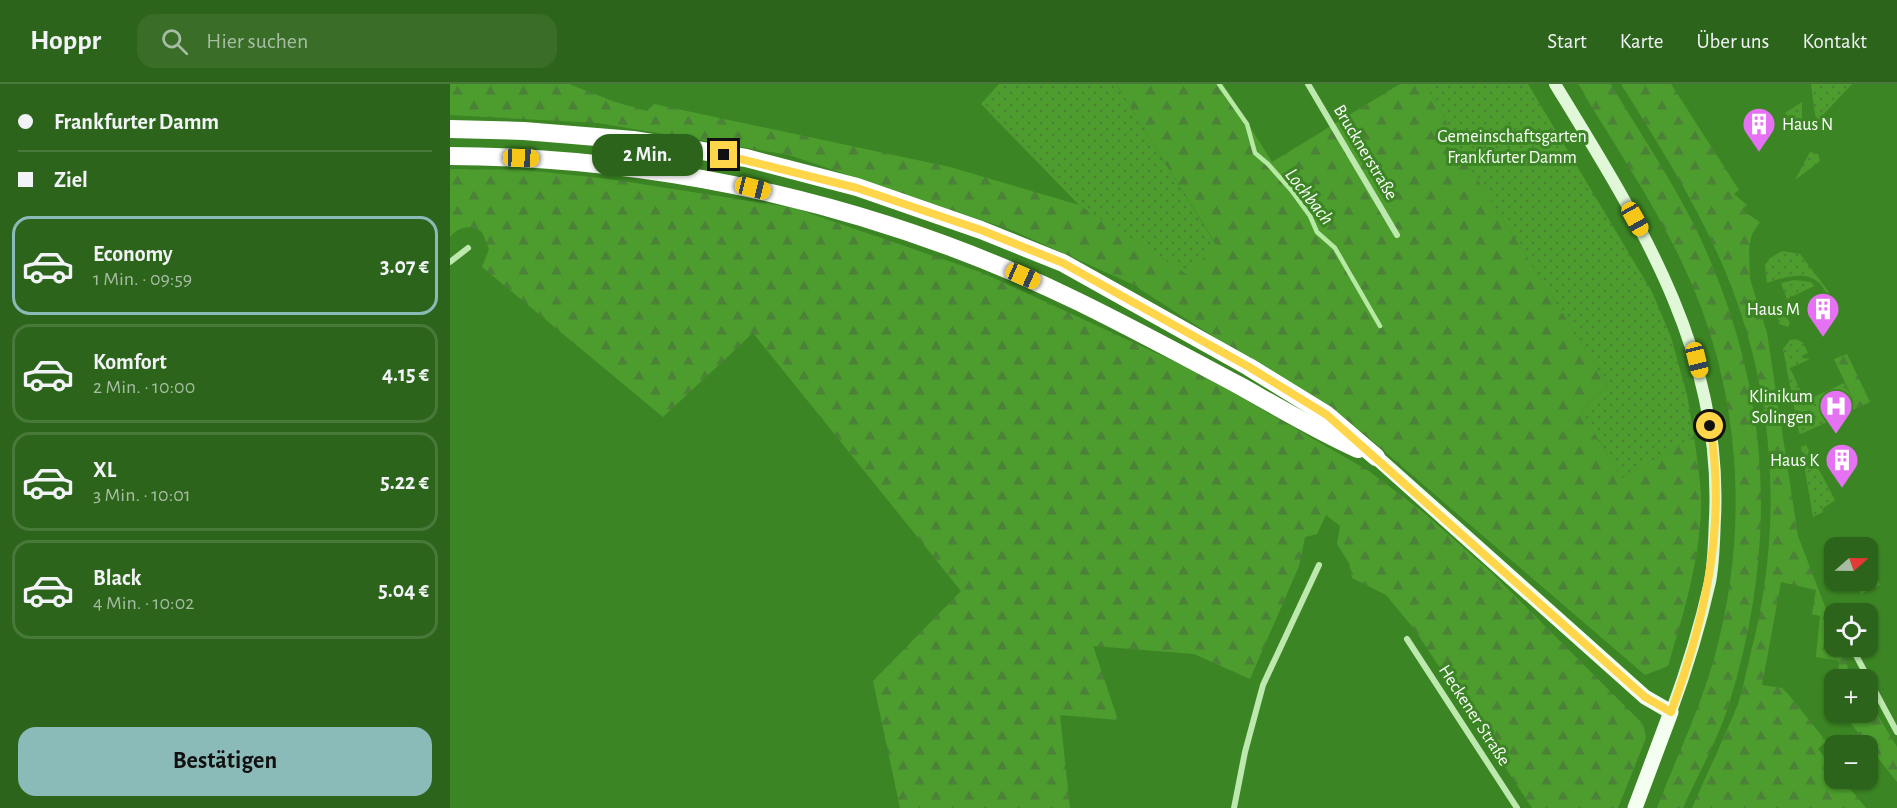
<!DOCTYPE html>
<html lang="de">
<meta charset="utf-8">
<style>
:root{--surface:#2d641b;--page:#396d28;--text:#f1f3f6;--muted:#a7bda3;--line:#48783a;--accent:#8bbbb9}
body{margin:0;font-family:"Alegreya Sans",sans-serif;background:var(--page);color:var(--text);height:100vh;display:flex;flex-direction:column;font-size:22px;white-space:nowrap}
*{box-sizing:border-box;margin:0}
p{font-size:20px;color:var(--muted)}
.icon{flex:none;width:33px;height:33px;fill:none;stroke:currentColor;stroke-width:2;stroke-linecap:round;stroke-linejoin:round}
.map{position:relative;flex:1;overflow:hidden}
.drawer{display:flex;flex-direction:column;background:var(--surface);width:450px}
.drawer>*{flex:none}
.hud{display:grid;align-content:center;height:132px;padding:0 18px;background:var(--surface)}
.needle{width:39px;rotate:70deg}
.fabs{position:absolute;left:1374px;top:453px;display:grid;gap:12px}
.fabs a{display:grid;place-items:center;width:54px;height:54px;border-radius:12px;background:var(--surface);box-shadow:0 2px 4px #0004;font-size:30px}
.end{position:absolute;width:27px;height:27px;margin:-14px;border:8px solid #ffd54a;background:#111;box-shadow:0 0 0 3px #111}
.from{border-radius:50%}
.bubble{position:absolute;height:42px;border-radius:18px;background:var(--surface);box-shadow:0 2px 4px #0004;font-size:20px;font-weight:600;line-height:42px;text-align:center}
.car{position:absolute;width:18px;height:36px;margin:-18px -9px;border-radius:8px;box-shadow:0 0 4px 2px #0007;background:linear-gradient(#f5c518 24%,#345 0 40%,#f5c518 0 76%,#345 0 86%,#f5c518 0)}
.hud b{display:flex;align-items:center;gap:21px;height:57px;font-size:22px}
.hud b+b{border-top:2px solid var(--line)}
.hud i{width:15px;height:15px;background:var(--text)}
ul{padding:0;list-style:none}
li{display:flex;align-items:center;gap:18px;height:99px;margin:0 12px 9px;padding:0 6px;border:3px solid var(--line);border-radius:18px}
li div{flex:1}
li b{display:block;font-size:22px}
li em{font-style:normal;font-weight:600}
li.current{border-color:var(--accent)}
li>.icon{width:54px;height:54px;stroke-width:1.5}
.button{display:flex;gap:12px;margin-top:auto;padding:12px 18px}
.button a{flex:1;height:69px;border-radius:18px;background:var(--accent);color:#111;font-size:24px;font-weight:600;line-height:69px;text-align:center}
header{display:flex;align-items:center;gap:36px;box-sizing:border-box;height:84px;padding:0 30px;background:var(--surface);border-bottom:2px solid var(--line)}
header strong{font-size:28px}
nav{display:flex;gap:33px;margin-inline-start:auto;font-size:21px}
.search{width:420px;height:54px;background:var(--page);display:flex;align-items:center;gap:15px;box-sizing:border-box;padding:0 21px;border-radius:18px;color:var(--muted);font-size:22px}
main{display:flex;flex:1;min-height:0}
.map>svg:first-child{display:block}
.grass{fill:url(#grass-dots)}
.forest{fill:url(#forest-firs)}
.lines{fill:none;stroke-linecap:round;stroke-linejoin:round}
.stream{stroke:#b6e9a2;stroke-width:4.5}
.street{stroke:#bde8ae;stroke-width:6}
.secondary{stroke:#e0f7d8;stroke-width:12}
.primary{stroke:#f3fef0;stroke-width:15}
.highway{stroke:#fff;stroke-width:18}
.route{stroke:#ffd54a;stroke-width:8}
.labels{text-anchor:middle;stroke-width:6;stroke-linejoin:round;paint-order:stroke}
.poi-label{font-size:18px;fill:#fff;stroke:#3c8524;text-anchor:end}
.park-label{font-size:18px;fill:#fafef8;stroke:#3c8524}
.street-label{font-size:18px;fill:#fff;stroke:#3c8524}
.water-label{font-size:20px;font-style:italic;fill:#fafef8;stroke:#3c8524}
</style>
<header>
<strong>Hoppr</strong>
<div class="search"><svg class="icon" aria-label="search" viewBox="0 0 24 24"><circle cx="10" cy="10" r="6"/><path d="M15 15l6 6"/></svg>Hier suchen</div>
<nav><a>Start</a><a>Karte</a><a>Über uns</a><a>Kontakt</a></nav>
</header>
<main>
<section class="drawer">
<div class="hud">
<b><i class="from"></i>Frankfurter Damm</b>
<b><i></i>Ziel</b>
</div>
<ul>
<li class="current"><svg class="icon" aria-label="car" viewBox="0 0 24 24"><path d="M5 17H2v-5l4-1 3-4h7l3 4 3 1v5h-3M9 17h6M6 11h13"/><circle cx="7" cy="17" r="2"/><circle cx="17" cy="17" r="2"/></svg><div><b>Economy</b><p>1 Min. · 09:59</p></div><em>3.07 €</em></li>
<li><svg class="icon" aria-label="car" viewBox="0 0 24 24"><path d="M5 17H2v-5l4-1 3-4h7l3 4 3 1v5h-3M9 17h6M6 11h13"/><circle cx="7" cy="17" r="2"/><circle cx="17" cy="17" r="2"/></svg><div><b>Komfort</b><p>2 Min. · 10:00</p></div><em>4.15 €</em></li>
<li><svg class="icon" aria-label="car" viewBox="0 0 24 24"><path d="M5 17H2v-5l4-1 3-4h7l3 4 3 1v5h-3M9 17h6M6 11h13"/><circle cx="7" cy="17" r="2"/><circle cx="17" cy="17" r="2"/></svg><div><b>XL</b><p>3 Min. · 10:01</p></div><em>5.22 €</em></li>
<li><svg class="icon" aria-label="car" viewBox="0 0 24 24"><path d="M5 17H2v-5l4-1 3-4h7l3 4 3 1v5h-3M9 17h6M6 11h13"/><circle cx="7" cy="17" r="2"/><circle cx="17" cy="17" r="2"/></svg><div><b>Black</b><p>4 Min. · 10:02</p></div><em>5.04 €</em></li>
</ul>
<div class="button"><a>Bestätigen</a></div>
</section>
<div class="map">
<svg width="1447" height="724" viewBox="0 0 1447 724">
<defs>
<pattern id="grass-dots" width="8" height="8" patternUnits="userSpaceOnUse" patternTransform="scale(1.5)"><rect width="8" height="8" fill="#4c9d2e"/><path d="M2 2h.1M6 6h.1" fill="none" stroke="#4c8138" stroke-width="1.8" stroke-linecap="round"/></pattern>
<pattern id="forest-firs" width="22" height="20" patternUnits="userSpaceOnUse" patternTransform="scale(1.5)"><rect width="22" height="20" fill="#4c9d2e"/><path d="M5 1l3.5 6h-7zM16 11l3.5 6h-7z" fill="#4c8138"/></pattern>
</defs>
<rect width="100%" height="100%" fill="#3c8524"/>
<g class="grass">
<path d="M 549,0 L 666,0 L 766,161 L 738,192 L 629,121 L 531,20 Z"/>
<path d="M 976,0 L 1078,0 L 1202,208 L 1221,253 L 1237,311 L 1244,352 L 1172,394 L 1131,328 L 1158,301 L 1022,87 Z"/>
<path d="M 1361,0 L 1402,0 L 1370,34 L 1378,46 L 1375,48 L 1365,31 Z"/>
<path d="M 1352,18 L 1352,47 L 1335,29 Z"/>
<path d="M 1360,68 L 1368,70 L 1370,77 L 1345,96 Z"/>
<path d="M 1332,167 L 1350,170 L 1391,224 L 1386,226 C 1381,218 1375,204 1368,198 C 1355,186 1331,194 1317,199 L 1315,181 L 1320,174 Z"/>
<path d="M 1344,196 L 1361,198 L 1364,202 L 1337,215 L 1331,199 Z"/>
<path d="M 1337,219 L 1339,224 L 1335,231 L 1340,239 L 1338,243 L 1329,240 L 1325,224 Z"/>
<path d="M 1347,255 L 1353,259 L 1358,269 L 1353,271 L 1354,274 L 1360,275 L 1340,284 L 1355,317 L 1394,299 L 1407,324 L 1351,350 L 1349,349 L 1333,265 L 1340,256 Z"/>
<path d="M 1356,361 L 1385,416 L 1372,425 L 1373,428 L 1363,433 L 1351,363 Z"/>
<path d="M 1419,476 L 1430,501 L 1411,510 L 1404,497 L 1418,496 Z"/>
</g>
<g class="forest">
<path d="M 0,0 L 119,0 L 165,18 L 197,27 L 204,20 L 500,83 L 629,121 L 738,191 L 766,160 L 666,0 L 773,0 L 822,78 L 950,0 L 976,0 L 1022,87 L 1158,301 L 1131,328 L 1172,394 L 1244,352 C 1247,376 1252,402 1251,426 C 1249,480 1233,531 1218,582 L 1195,591 L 912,348 L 682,200 L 564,147 L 339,71 L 148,39 L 0,31 Z"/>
<path d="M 1128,0 L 1161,0 C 1193,55 1232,110 1257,169 C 1322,318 1327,466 1279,620 C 1268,656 1248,690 1233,724 L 1207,724 C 1226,674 1251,623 1265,571 C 1300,444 1291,305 1235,185 C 1206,121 1164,61 1128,0 Z"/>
<path d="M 1171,0 L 1221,0 L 1289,106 L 1284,110 L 1297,121 L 1293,127 L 1310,138 L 1302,150 L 1299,164 L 1300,195 L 1317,249 L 1348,452 L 1384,546 L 1384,562 L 1391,563 L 1398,584 L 1393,595 L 1374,600 L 1374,593 L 1388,594 L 1389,577 L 1366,573 L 1370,532 L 1362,530 L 1366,506 L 1331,498 L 1312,601 L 1332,604 L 1338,610 L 1376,657 L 1368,665 L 1384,685 L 1384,694 L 1392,695 L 1416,724 L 1242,724 C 1257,689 1274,655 1288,620 C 1293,605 1296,588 1300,572 C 1332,452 1327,324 1283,207 C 1256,134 1212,66 1171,0 Z"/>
<path d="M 0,85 L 75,86 L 159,95 L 344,124 L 533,189 L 745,287 L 919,387 L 974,429 L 1042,489 L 1193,640 L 1196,654 L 1168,724 L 1082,724 L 965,546 L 936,511 L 902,494 L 899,479 L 887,460 L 890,442 L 876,431 L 867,450 L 855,453 L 849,482 L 800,595 L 744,570 L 643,562 L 668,636 L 610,631 L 620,724 L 450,724 L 423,597 L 511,507 L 303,249 L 213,333 L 32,183 L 39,165 L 32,148 C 20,140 9,142 0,153 Z"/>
<path d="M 1397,270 L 1420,318 L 1407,324 L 1384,275 Z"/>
<path d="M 1418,615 L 1447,663 L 1447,698 L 1395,632 L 1394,629 L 1418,628 Z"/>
</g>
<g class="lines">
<path class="stream" d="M 769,0 L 797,40 L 805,69 L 818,80 L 841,106 L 860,132 L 867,148 L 885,164 L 930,242"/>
<g class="street">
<path d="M 858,0 L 947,151"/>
<path d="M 0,178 L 18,164"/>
<path d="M 957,555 L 1067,724"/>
<path d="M 1401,562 L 1447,648"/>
<path d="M 784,724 L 795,668 L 813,601 L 869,481"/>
</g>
<path class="secondary" d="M 1105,0 C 1188,136 1273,267 1265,434 C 1264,455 1264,477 1260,498 C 1250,542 1237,585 1221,628"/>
<path class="primary" d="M 926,373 L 1195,613 L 1221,628 L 1185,724"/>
<g class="highway">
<path d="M 0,45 L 74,47 L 183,56 L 296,74 L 407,103 L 531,146 L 613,179 L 799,283 L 877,331 L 926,373"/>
<path d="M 0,72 C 218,73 432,122 629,218 C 684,245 738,274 792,303 C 831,325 868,347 908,365"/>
</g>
</g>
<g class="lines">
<path class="route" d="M 274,71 L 407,104 L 531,146 L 613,179 L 799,283 L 877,331 L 1195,613 L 1221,628 C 1255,536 1277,440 1260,342"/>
</g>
<defs>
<g id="building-pin" transform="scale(1.725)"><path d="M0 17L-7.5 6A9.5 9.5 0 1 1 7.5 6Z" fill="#e571f3" stroke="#3c8524"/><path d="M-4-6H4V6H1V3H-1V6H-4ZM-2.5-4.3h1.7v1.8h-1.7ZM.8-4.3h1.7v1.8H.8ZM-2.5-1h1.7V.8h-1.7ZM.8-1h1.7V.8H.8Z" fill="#fff"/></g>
<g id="hospital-pin" transform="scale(1.725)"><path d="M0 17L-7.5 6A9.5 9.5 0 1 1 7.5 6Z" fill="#e571f3" stroke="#3c8524"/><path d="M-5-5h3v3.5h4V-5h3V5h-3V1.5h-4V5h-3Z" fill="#fff"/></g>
</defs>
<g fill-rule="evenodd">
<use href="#building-pin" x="1309" y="40"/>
<use href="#building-pin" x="1373" y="225"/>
<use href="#hospital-pin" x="1386" y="322"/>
<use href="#building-pin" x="1392" y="376"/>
</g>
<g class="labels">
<g class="poi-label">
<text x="1332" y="46" text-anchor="start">Haus N</text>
<text x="1350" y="231">Haus M</text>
<text x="1363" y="318">Klinikum<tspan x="1363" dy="21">Solingen</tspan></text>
<text x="1369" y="382">Haus K</text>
</g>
<g class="park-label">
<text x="1062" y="58">Gemeinschaftsgarten<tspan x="1062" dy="21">Frankfurter Damm</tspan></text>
</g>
<g class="street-label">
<text transform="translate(916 68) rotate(59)" y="6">Brucknerstraße</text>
<text transform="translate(1025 631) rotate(57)" y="6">Heckener Straße</text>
</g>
<g class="water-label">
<text transform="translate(860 112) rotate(52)" y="7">Lochbach</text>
</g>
</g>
</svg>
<div class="fabs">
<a><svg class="needle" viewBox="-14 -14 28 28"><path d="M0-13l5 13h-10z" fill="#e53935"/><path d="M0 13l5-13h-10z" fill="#a7bda3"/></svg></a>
<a><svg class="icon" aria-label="locate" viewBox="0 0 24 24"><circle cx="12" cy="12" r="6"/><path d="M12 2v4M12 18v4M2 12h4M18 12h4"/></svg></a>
<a>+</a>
<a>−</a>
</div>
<i class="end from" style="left:1260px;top:342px"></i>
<i class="end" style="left:274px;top:71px"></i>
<div class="bubble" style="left:142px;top:50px;width:111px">2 Min.</div>
<i class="car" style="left:71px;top:74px;rotate:92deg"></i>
<i class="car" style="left:303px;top:104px;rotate:104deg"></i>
<i class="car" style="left:1185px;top:135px;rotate:151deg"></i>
<i class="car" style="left:573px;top:192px;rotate:114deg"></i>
<i class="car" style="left:1247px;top:276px;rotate:166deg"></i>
</div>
</main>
